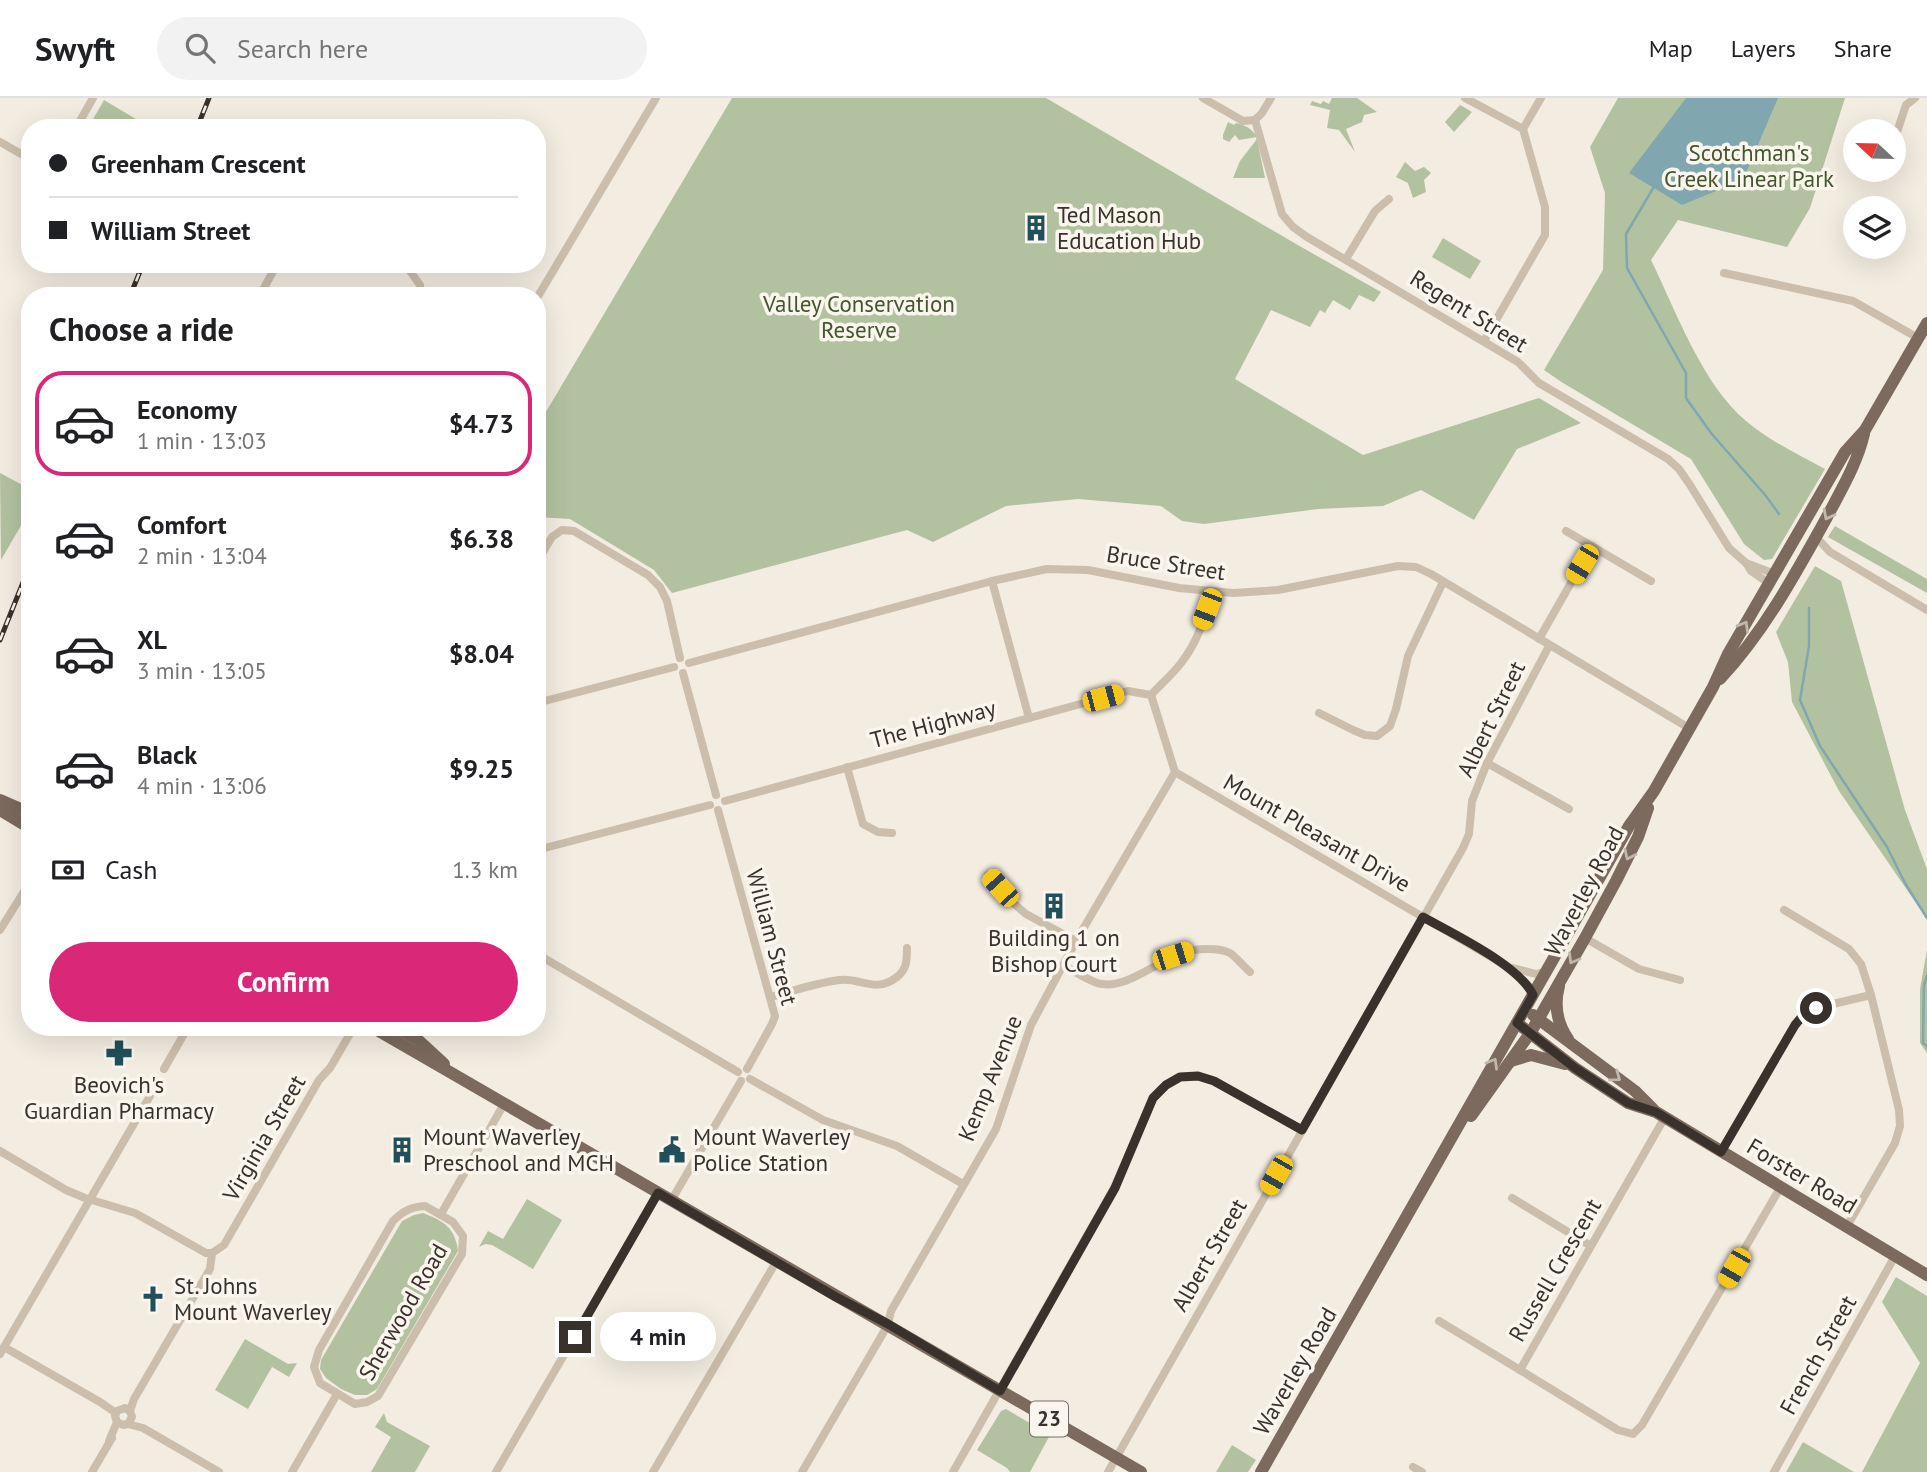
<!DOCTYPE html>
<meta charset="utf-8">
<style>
:root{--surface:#fff;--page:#f2f2f2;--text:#202124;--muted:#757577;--line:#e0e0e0;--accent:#db2777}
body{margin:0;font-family:"PT Sans",sans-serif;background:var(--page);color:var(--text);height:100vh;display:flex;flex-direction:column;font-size:26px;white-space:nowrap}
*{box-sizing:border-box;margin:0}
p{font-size:23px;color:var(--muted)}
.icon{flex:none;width:38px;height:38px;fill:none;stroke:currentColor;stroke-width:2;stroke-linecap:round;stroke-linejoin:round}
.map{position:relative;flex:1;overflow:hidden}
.sheet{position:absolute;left:21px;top:189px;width:525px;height:749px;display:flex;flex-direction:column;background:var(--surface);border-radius:28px;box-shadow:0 7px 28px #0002}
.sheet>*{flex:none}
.hud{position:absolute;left:21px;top:21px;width:525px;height:154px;border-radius:28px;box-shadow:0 7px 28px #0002;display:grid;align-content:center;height:154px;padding:0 28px;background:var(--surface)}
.needle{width:46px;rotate:292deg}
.buttons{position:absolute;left:1843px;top:21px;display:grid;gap:14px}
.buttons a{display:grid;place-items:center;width:63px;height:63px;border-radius:50%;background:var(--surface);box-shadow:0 7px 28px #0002;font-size:35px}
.end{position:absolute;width:32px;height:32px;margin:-16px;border:9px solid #39312b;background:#fff;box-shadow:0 0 0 4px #fff}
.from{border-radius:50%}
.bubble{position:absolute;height:49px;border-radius:24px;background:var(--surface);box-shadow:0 7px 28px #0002;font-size:23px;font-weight:700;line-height:49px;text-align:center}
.car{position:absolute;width:21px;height:42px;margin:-21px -10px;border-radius:9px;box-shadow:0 0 5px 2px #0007;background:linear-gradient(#f5c518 24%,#345 0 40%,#f5c518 0 76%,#345 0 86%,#f5c518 0)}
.hud b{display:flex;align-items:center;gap:24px;height:66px;font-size:26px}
.hud b+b{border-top:2px solid var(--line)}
.hud i{width:18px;height:18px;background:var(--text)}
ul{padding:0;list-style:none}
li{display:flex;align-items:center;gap:21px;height:105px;margin:0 14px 10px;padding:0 14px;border:4px solid transparent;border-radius:28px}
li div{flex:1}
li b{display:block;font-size:26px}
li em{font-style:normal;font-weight:700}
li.active{border-color:var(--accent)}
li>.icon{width:63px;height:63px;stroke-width:1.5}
h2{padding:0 28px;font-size:32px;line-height:84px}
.pay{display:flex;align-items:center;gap:18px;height:77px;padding:0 28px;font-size:26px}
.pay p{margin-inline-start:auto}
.cta{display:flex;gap:14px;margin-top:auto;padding:14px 28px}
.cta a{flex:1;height:80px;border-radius:42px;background:var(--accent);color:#fff;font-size:28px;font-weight:700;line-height:80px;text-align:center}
header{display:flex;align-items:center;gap:42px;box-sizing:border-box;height:98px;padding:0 35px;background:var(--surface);border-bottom:2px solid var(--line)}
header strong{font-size:33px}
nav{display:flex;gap:38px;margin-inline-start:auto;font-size:24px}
.search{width:490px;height:63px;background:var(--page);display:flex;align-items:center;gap:18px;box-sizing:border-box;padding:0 24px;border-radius:38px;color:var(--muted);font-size:26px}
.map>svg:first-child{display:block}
.green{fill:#b2c2a0}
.water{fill:#80a7af}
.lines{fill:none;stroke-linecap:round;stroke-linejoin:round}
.stream{stroke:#80a7af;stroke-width:2.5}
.minor{stroke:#cbbeac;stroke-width:8}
.primary{stroke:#7b6a5d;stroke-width:12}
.rail-casing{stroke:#39312b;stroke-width:5}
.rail{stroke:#faf6ed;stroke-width:2.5;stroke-dasharray:8;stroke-linecap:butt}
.oneway{stroke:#c1b7ac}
.route{stroke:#39312b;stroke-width:9}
.labels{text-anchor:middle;stroke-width:7;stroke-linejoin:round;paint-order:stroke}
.shield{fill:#faf6ed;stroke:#736c65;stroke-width:2}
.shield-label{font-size:21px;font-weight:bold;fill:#39312b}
.park-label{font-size:23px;fill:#43572f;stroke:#faf6ed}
.poi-label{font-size:23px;fill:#39312b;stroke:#faf6ed;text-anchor:start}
.street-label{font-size:23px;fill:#39312b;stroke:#faf6ed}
</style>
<header>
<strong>Swyft</strong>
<div class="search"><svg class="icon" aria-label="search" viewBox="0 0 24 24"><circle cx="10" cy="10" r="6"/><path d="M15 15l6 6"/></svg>Search here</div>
<nav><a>Map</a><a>Layers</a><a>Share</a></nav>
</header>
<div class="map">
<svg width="1927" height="1374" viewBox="0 0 1927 1374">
<rect width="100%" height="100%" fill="#f3ece1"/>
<g class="green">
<path d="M 732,0 L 1046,0 L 1303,150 L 1381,194 L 1374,204 L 1359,197 L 1350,212 L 1333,202 L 1325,215 L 1320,212 L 1310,229 L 1271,212 L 1235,281 L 1363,357 L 1539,300 L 1581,325 L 1517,351 L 1474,422 L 1421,392 L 1383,408 L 1318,411 L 1204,426 L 1182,423 L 1161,408 L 1078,401 L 1006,408 L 933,444 L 907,432 L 672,495 L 654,472 L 570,421 L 537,419 L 537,329 Z"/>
<path d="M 1332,0 L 1357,0 L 1377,14 L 1364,17 L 1362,24 L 1346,31 L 1355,54 L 1339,32 L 1327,30 L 1330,12 L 1310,7 L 1312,3 L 1321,6 L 1323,3 L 1329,6 Z"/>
<path d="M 1618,0 L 1845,0 L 1810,110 L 1787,149 L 1678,122 L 1651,162 C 1676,213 1702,286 1746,323 C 1770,343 1797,356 1825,371 L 1772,461 L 1764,462 L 1744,446 L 1691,361 L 1563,285 L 1544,272 L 1603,172 L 1605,95 L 1590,49 Z"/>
<path d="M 104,2 L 151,30 L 88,30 Z"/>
<path d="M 1460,7 L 1472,14 L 1454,34 L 1445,24 Z"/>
<path d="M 1228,24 L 1234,27 L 1236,25 C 1247,28 1251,30 1257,39 L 1239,42 L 1235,37 L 1229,44 L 1223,41 L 1223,37 Z"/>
<path d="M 1257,41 L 1265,80 L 1233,80 L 1240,63 Z"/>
<path d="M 1405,64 L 1415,73 L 1424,69 L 1431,75 L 1424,82 L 1426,94 L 1413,100 L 1408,85 L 1396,79 Z"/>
<path d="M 1443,140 L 1481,163 L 1470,181 L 1432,159 Z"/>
<path d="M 0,375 L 30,391 L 30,412 L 1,462 Z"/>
<path d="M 1835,428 L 1927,481 L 1927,495 L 1828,439 Z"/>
<path d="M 1815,468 L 1841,483 L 1905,712 L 1927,771 L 1927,821 L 1839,693 L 1792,604 L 1788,564 L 1776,534 Z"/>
<path d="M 1927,852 L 1927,955 L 1920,945 L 1920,891 Z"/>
<path d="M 527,1101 L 562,1122 L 533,1171 L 492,1147 L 485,1146 L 479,1149 L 488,1133 L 503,1141 Z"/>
<path d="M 423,1115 C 444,1123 455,1130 458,1153 L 377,1291 L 367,1297 L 355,1297 L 341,1291 L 326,1280 L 320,1271 L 321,1262 L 402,1123 L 414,1117 Z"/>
<path d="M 1896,1179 L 1927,1198 L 1927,1374 L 1862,1374 L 1920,1265 L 1882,1204 Z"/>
<path d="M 245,1241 L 288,1266 L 297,1265 L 289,1279 L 272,1269 L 248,1311 L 215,1292 Z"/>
<path d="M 1006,1311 L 1050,1337 L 1030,1374 L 1010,1374 L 1007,1370 L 977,1352 L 1001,1313 Z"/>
<path d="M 384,1315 L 387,1324 L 430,1348 L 415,1374 L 371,1374 L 391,1339 L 375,1329 Z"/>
<path d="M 1803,1344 L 1854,1374 L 1786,1374 Z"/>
<path d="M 1232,1347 L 1256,1362 L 1248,1374 L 1216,1374 Z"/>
</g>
<path class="water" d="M 1686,0 L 1778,0 L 1743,82 L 1682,107 L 1629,75 Z"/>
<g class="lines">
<g class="stream">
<path d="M 1655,87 L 1626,136 L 1627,170 L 1686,275 L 1686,300 L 1711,335 L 1766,398 L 1779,416"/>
<path d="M 1809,510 L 1809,548 L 1800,602 L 1820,648 L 1887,749 L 1905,785 L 1927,820"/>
<path d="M 1927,878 L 1924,887 L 1923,945 L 1927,948"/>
</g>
<g class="minor">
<path d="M 1203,0 L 1243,23 L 1255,22"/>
<path d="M 1271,0 L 1262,15 L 1255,22 L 1282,116 L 1293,129 L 1307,139 L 1518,264 L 1539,285 L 1668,361 L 1679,371 L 1690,387 L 1729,450 L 1746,465 L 1751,473 L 1770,486"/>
<path d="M 1465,0 L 1523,31"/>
<path d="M 76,30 L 93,0"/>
<path d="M 1894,43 L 1906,7 L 1915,0"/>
<path d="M 0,44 L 30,61"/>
<path d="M 1876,73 L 1877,72"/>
<path d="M 1346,161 L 1375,113 L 1389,101"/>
<path d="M 405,166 L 420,187"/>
<path d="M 1724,175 L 1853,203 L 1918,240"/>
<path d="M 261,198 L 264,190 L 277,166"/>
<path d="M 537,200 L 656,0"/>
<path d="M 1484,243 L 1545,137 L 1545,109 L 1523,31 L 1541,0"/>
<path d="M 1566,433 L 1651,483"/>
<path d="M 1816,439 L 1830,454 L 1927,512"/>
<path d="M 537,464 L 552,439 L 562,432 L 574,433 L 648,477 L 660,489 L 667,503 L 680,560"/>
<path d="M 1746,465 L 1775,476"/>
<path d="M 992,483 L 1029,620"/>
<path d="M 1539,541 L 1592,448"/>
<path d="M 689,565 L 992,483 L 1047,471 L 1088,472 L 1179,490 L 1233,495 L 1278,492 L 1398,468 L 1416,469 L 1431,476 L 1689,630"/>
<path d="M 683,575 L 716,697"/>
<path d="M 1151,597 L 1175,674 L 1510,870 L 1529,888 L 1533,897"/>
<path d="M 1151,597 C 1161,586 1173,576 1181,565 C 1197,545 1206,518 1210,494"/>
<path d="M 537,605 L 674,569"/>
<path d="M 1319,615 L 1353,632 L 1365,637 L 1377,638 L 1390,628 L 1396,611 L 1408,558 L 1443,484"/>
<path d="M 1487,665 L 1569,711"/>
<path d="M 847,669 L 863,726 L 878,734 L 892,735"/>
<path d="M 725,703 L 1128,593 L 1151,597"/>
<path d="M 718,712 L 775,918 L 772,926 L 747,971"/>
<path d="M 537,752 L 710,707"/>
<path d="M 988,777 L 1012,804 L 1026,816 L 1076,843"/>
<path d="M 1784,812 L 1849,851 L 1861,866 L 1871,897 L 1899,1012 L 1900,1028 L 1895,1045 L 1846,1130"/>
<path d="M 0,832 L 30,784"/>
<path d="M 1585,840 L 1639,871 L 1680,882"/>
<path d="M 537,856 L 738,974"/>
<path d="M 1063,867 C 1073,872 1091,885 1102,886 C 1135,891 1168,849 1209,851 C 1215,851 1224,852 1230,855 C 1237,860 1243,868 1250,874"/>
<path d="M 1513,870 L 1536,876 L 1547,873"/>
<path d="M 770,899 C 793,893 816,885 839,882 C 861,879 875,896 897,879 C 907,871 907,862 907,850"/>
<path d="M 164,971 L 188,929"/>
<path d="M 750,981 L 823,1022 L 897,1048 L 963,1086"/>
<path d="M 1665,1019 L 1520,1272 L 1618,1332 L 1633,1336 L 1642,1327 L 1780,1090"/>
<path d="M 0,1053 L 66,1092 L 85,1100 L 135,1115 L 206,1155 L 212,1155"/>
<path d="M 1721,1054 L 1795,927 L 1805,915 L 1816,910 L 1871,897"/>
<path d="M 1512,1100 L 1591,1148"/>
<path d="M 671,1103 L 741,983"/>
<path d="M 425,1108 L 453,1124 L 463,1138 L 462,1156 L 378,1298 L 367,1304 L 355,1306 L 320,1285 L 314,1269 L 319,1252 L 393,1123 C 403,1113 411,1109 425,1108 Z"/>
<path d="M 441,1116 L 504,1006"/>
<path d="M 1439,1223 L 1520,1272"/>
<path d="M 4,1249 L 100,1304 L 116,1315"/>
<path d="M 0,1256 L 150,998"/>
<path d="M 130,1313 L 134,1301 L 210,1171 L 212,1155 L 224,1147 L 319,982 L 330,970 L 354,929"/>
<path d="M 128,1326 L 143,1330 L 219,1374"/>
<path d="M 109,1343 L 117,1324 L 115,1318 L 117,1313 L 125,1310 L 130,1313 L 132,1319 L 128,1326 L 123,1327 L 117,1324"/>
<path d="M 1413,1369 L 1422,1374"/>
<path d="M 92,1374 L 112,1340"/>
<path d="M 292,1374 L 337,1296"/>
<path d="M 496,1374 L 658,1095"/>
<path d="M 653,1374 L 776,1164"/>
<path d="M 802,1374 L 882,1237 L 888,1226 L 891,1213 L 996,1031 L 1031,927 L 1076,843 L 1175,674"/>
<path d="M 953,1374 L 1114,1090 L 1153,1001 L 1166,987 L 1180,979 L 1198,978 L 1214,983 L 1302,1032"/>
<path d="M 1108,1374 L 1463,750 L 1469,736 L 1472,703 L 1487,665 L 1549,548"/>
<path d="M 1774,1374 L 1895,1158"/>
</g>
<g class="primary">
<path d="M 1720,581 C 1764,534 1796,475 1827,419 C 1841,392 1857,366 1864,336"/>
<path d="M 0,702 L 30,715"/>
<path d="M 0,712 L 30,730"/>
<path d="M 1559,888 C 1554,907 1557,925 1568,941"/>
<path d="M 1533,917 L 1635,993 L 1653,1011"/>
<path d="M 1517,925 L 1575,970 L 1628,1005 L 1656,1014 L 1927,1177"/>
<path d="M 372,929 L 1141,1374"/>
<path d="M 396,929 L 418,942 L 444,966"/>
<path d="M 1511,963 L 1531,957 L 1565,966"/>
<path d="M 1471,1018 L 1531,934 L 1585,840 L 1616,783 L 1638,739 L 1648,710"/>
<path d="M 1261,1374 C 1385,1159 1507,943 1629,728 L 1654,693 L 1713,589 L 1728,556 L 1845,354 L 1865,332 L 1927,225"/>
</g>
<g class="rail-casing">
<g id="rail">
<path d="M 197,30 L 209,0"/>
<path d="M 130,198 L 143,166"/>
<path d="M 0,542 L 30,467"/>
</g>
</g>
<use href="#rail" class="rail"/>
</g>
<defs><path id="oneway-chevron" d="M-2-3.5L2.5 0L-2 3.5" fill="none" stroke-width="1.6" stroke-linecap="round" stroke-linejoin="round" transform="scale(1.75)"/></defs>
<g class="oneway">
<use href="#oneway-chevron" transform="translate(1828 417) rotate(118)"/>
<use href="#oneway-chevron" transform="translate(1744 528) rotate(-59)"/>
<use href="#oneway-chevron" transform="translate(1629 757) rotate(116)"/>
<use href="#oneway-chevron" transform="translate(1573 861) rotate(120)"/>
<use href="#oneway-chevron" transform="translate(1493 965) rotate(-60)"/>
<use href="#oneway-chevron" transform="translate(1616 979) rotate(36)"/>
</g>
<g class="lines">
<path class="route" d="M 575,1239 L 658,1095 L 836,1199 L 888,1226 L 1000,1293 L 1115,1090 L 1153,1000 L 1166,987 L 1180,979 L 1198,978 L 1214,983 L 1302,1032 L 1423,819 C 1453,836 1519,867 1533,897 L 1517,925 L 1575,970 L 1628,1005 L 1656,1014 L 1721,1054 L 1795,927 L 1805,915 L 1816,910"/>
</g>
<defs>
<g id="building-bare" transform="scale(2.1)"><path d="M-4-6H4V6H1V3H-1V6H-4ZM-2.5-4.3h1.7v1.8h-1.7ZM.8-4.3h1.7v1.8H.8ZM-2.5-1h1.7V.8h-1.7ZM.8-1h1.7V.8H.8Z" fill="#214f5a" stroke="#faf6ed" stroke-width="2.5" paint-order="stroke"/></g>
<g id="pharmacy-bare" transform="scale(2.1)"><path d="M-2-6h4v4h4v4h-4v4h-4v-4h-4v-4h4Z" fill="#214f5a" stroke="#faf6ed" stroke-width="2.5" paint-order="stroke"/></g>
<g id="civic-bare" transform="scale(2.1)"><path d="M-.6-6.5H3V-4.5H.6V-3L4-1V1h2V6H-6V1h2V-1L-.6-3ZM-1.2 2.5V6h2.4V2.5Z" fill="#214f5a" stroke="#faf6ed" stroke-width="2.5" paint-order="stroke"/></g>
<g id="church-bare" transform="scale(2.1)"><path d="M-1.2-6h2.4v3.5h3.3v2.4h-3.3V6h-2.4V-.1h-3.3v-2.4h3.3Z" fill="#214f5a" stroke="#faf6ed" stroke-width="2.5" paint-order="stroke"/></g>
</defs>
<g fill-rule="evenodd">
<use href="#building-bare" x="1036" y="130"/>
<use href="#building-bare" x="1054" y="808"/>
<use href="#pharmacy-bare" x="119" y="955"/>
<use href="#building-bare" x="402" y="1052"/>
<use href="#civic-bare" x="672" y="1052"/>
<use href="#church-bare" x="153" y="1201"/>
</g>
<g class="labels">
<rect class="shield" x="1030" y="1303.5" width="38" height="35" rx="5"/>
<g class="shield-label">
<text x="1049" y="1328">23</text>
</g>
<g class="park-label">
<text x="1749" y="63">Scotchman's<tspan x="1749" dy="26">Creek Linear Park</tspan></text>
<text x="859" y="214">Valley Conservation<tspan x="859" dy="26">Reserve</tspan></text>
</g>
<g class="poi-label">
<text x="1057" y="125">Ted Mason<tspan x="1057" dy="26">Education Hub</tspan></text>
<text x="1054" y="848" text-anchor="middle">Building 1 on<tspan x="1054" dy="26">Bishop Court</tspan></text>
<text x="119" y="995" text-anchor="middle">Beovich's<tspan x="119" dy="26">Guardian Pharmacy</tspan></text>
<text x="423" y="1047">Mount Waverley<tspan x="423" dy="26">Preschool and MCH</tspan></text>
<text x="693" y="1047">Mount Waverley<tspan x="693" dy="26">Police Station</tspan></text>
<text x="174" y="1196">St. Johns<tspan x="174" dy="26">Mount Waverley</tspan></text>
</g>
<g class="street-label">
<text transform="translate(1469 213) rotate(32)" y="8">Regent Street</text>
<text transform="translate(1166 465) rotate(9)" y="8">Bruce Street</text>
<text transform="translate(1491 621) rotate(-64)" y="8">Albert Street</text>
<text transform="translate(933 626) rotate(-15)" y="8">The Highway</text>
<text transform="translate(1317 735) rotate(30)" y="8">Mount Pleasant Drive</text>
<text transform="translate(1584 793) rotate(-62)" y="8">Waverley Road</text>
<text transform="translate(772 839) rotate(75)" y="8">William Street</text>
<text transform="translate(990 980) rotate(-68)" y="8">Kemp Avenue</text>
<text transform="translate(264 1040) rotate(-60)" y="8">Virginia Street</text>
<text transform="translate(1802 1078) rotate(31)" y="8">Forster Road</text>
<text transform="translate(1209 1157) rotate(-60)" y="8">Albert Street</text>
<text transform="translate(1555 1172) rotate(-60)" y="8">Russell Crescent</text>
<text transform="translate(403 1214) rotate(-60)" y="8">Sherwood Road</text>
<text transform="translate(1818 1257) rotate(-61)" y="8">French Street</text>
<text transform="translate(1295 1273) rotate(-60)" y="8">Waverley Road</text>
</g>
</g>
</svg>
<div class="buttons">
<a><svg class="needle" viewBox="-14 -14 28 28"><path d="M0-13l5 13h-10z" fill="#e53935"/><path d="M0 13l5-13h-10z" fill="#757577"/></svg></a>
<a><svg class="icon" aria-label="layers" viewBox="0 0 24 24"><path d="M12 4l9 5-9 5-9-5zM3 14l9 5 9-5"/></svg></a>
</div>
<i class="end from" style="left:1816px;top:910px"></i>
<i class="end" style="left:575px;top:1239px"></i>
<div class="bubble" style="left:600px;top:1214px;width:116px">4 min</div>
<i class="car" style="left:1582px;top:466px;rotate:211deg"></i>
<i class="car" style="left:1207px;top:511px;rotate:201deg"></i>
<i class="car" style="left:1103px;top:600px;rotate:75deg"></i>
<i class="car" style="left:1000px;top:790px;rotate:318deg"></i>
<i class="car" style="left:1173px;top:858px;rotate:72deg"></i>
<i class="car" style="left:1276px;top:1077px;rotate:210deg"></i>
<i class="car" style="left:1734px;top:1170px;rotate:210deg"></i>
<div class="hud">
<b><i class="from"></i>Greenham Crescent</b>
<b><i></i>William Street</b>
</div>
<section class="sheet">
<h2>Choose a ride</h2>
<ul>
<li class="active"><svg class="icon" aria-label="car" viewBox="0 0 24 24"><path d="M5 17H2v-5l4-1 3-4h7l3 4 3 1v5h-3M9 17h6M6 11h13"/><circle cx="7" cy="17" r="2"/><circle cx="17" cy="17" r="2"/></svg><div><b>Economy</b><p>1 min · 13:03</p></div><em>$4.73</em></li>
<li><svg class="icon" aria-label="car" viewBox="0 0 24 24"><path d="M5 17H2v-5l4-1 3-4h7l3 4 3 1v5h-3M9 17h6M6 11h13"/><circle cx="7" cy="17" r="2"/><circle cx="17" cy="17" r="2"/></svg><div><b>Comfort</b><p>2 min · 13:04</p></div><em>$6.38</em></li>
<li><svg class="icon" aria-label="car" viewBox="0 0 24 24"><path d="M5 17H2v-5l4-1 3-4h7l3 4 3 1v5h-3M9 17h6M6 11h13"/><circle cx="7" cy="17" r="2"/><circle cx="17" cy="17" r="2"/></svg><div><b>XL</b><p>3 min · 13:05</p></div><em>$8.04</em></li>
<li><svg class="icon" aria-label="car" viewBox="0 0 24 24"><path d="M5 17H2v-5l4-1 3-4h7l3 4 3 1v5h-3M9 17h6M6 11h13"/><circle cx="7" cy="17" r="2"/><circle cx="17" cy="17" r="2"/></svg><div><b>Black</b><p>4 min · 13:06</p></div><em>$9.25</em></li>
</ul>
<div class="pay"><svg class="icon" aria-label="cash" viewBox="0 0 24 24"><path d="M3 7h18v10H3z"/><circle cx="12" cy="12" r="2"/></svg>Cash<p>1.3 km</p></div>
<div class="cta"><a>Confirm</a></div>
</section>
</div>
